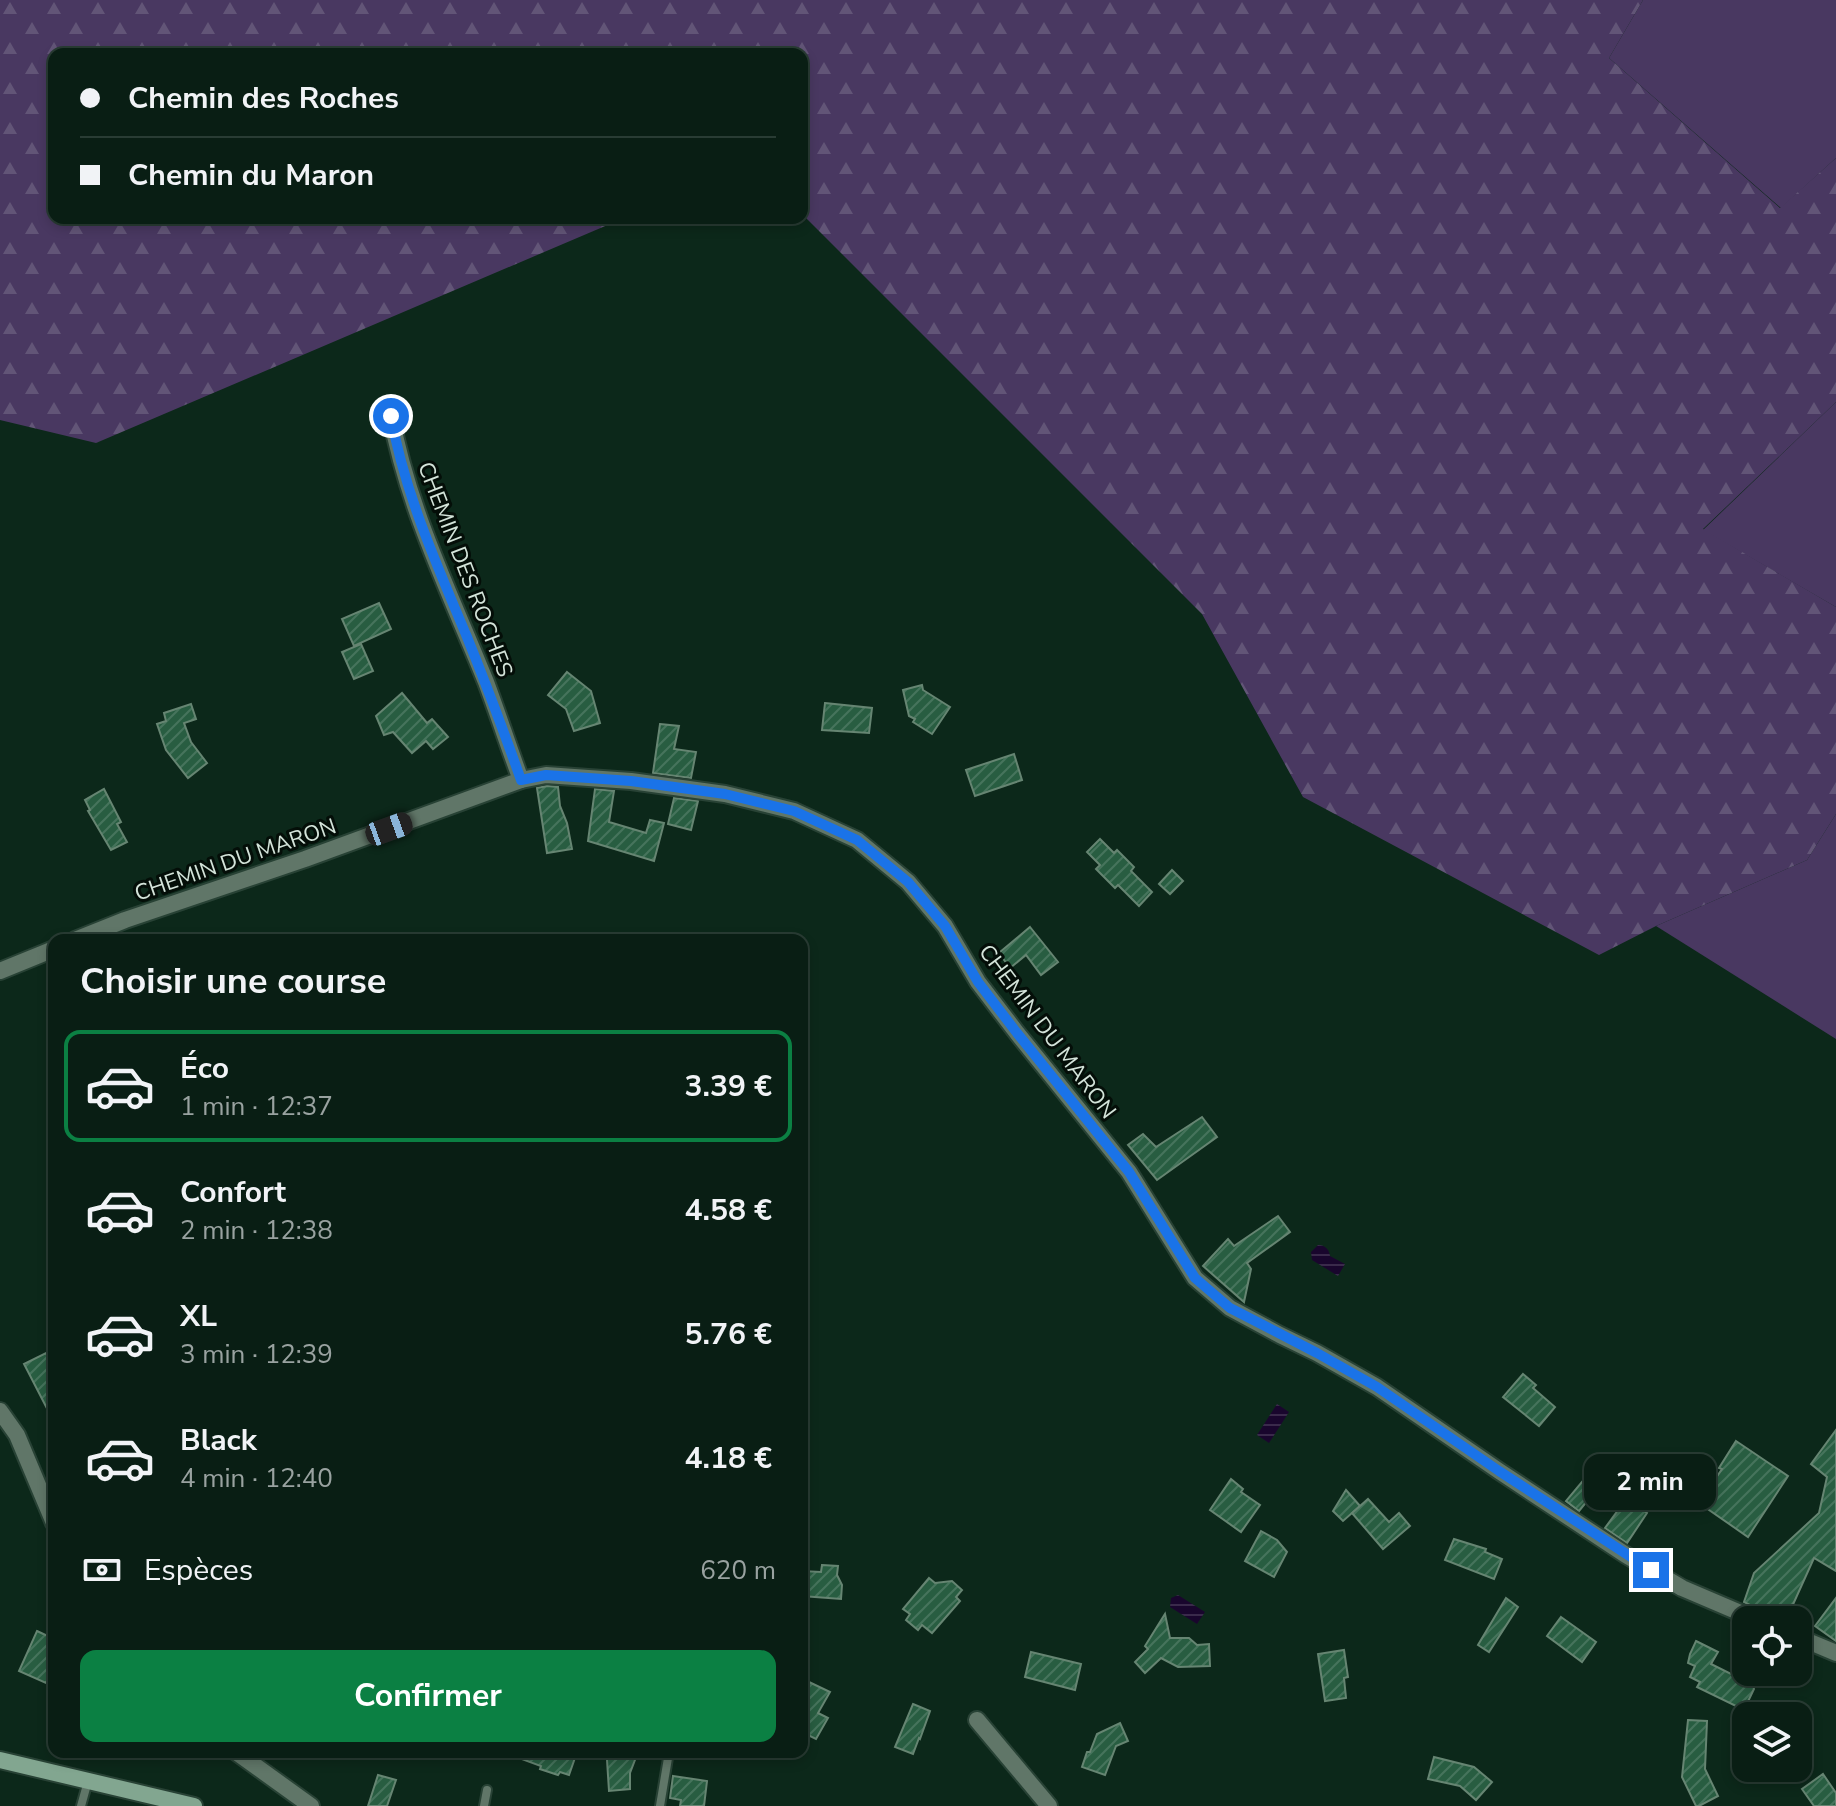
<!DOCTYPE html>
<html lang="fr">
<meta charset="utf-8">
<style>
:root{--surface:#091e14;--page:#172b22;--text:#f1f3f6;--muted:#99a2a0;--line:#293c34;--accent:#0b8043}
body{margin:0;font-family:"Nunito Sans",sans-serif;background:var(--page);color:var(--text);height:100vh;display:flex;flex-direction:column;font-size:30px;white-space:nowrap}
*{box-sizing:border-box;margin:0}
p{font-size:26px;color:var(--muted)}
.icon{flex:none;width:44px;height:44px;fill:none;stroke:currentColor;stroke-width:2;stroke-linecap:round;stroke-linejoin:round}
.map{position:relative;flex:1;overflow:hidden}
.panel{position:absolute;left:48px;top:934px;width:760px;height:824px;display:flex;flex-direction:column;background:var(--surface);border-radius:16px;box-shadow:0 4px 12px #0003,0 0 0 2px var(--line)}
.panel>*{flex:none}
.guide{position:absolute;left:48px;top:48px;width:760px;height:176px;border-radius:16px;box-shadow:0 4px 12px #0003,0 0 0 2px var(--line);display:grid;align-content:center;height:176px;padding:0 32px;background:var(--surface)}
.controls{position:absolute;left:1732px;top:1606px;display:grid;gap:16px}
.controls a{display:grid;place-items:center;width:80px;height:80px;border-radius:16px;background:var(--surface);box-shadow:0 4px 12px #0003,0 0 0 2px var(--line);font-size:40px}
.end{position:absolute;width:36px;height:36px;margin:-18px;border:10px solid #1a73e8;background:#fff;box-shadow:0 0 0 4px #fff}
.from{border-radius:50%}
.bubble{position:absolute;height:56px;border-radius:16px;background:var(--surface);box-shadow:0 4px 12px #0003,0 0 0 2px var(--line);font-size:26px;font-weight:700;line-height:56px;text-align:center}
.car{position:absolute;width:24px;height:48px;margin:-24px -12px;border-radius:10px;box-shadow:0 0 6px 2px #0007;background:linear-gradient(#222 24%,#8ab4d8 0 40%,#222 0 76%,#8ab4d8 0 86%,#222 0)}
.guide b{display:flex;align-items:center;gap:28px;height:76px;font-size:30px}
.guide b+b{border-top:2px solid var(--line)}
.guide i{width:20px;height:20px;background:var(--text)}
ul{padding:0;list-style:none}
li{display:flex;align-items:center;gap:24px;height:112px;margin:0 16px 12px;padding:0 16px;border:4px solid transparent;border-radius:16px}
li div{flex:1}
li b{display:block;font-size:30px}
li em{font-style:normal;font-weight:700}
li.current{border-color:var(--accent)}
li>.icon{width:72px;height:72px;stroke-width:1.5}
h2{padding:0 32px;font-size:36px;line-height:96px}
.pay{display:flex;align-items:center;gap:20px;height:88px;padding:0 32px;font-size:30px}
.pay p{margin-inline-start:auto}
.button{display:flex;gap:16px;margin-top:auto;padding:16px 32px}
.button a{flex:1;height:92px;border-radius:16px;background:var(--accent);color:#fff;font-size:32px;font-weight:700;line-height:92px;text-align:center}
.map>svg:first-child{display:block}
.green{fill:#493861}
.forest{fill:url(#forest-firs)}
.water{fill:url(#water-rules)}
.building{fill:url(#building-hatch);stroke:#668572;stroke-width:2}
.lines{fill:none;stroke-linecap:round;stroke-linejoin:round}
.lane-casing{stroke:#284235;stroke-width:12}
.street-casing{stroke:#284235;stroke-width:20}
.secondary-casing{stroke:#284235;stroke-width:20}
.lane{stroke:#607668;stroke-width:8}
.street{stroke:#607668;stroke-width:16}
.secondary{stroke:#82a690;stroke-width:16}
.route{stroke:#1a73e8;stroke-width:10}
.labels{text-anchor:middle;stroke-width:6;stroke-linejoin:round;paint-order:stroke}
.street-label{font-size:22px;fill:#d4e4da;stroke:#040e08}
</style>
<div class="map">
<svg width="1836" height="1806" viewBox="0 0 1836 1806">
<defs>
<pattern id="forest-firs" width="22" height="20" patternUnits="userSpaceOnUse" patternTransform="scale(2)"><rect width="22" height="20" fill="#493861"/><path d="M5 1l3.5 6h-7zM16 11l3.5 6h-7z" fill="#625577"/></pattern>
<pattern id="water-rules" width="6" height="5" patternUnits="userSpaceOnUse" patternTransform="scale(2)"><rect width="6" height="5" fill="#19062d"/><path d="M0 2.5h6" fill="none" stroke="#3a2a4b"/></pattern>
<pattern id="building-hatch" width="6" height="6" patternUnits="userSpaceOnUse" patternTransform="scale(2)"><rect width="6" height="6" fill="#285d41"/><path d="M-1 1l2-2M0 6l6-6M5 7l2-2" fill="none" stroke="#46745c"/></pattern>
</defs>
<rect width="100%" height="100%" fill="#0c281a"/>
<g class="green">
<path d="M 1643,0 L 1836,0 L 1836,158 L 1781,208 L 1609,58 Z"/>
<path d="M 1836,402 L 1836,607 L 1703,530 Z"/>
<path d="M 1836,814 L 1836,1039 L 1656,926 L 1807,860 Z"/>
</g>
<path class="forest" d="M 0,0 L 1643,0 L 1609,58 L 1780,208 L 1836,158 L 1836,402 L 1703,529 L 1836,607 L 1836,814 L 1807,860 L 1656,926 L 1599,955 L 1303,797 L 1202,614 L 802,214 L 802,54 L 54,54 L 54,218 L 624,218 L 96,443 L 0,420 Z"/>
<g class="water">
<path d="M 1318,1245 C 1325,1245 1329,1249 1330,1256 L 1345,1264 L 1338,1276 L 1312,1260 L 1311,1252 Z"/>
<path d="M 1277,1404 L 1289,1412 L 1269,1443 L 1257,1435 Z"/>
<path d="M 1178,1595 L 1205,1612 L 1197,1624 L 1170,1607 L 1171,1598 Z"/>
</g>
<g class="building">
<path d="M 379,603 L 391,629 L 354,646 L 342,619 Z"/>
<path d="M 361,644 L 373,671 L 354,679 L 342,652 Z"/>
<path d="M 567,672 L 591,691 L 600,723 L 574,731 L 566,709 L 548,695 Z"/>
<path d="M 922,685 L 923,690 L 950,707 L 932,734 L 913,722 L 915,719 L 909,716 L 903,690 Z"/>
<path d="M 402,693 L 427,723 L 432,719 L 448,737 L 433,749 L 426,741 L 412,753 L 393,732 L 384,735 L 376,716 Z"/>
<path d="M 825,703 L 872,708 L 869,733 L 822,730 Z"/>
<path d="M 191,704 L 196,719 L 184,723 L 191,742 L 207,763 L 188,778 L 166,750 L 157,724 L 166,721 L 164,713 Z"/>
<path d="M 660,724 L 679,726 L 674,749 L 696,752 L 691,778 L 653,773 Z"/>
<path d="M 1014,754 L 1022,780 L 975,796 L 966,770 Z"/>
<path d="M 547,786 L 558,787 L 560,806 L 567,823 L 572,849 L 547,853 L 537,788 Z"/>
<path d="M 104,789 L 121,822 L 117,824 L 127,842 L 111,850 L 88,811 L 90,810 L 85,800 Z"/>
<path d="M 595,789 L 614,791 L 609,822 L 646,833 L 650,820 L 664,823 L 654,861 L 588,841 Z"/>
<path d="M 674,798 L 698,801 L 691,830 L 668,824 Z"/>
<path d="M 1100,839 L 1114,853 L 1117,850 L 1134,867 L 1131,871 L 1152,892 L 1139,906 L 1118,885 L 1115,888 L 1096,869 L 1100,865 L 1087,852 Z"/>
<path d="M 1172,870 L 1183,881 L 1170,894 L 1159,884 Z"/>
<path d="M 1030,927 L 1058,962 L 1041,975 L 1026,955 L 1010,968 L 999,953 Z"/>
<path d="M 1202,1117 L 1217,1137 L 1157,1180 L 1128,1145 L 1143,1134 L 1156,1147 Z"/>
<path d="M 1278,1216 L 1290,1232 L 1247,1263 L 1251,1269 L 1244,1302 L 1203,1266 L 1228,1239 L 1234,1246 Z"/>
<path d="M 46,1353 L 49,1360 L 54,1358 L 54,1422 L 24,1364 Z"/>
<path d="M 1523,1374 L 1536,1385 L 1533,1388 L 1555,1407 L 1539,1426 L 1503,1397 Z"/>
<path d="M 1836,1430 L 1836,1571 L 1814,1558 L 1786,1620 L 1780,1620 L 1744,1602 L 1754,1573 L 1819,1513 L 1827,1477 L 1811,1464 Z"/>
<path d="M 1736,1441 L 1788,1476 L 1748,1537 L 1699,1503 L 1722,1469 L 1719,1468 Z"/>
<path d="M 1598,1455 L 1617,1470 L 1602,1487 L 1600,1485 L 1579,1511 L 1566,1501 L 1587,1476 Z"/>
<path d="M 1231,1479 L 1243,1489 L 1241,1492 L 1260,1505 L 1241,1532 L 1210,1510 Z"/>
<path d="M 1346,1490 L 1360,1506 L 1343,1521 L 1333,1511 Z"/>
<path d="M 1627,1498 L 1647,1513 L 1627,1543 L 1605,1528 Z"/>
<path d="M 1368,1499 L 1389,1522 L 1399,1513 L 1410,1526 L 1383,1549 L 1352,1513 Z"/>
<path d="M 1261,1531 L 1277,1540 L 1287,1552 L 1274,1577 L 1245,1561 Z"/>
<path d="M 1454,1539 L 1486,1549 L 1485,1552 L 1502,1559 L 1494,1579 L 1445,1560 Z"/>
<path d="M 822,1565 L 838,1566 L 837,1575 L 842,1585 L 841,1599 L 802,1596 L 802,1571 L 821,1572 Z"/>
<path d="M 929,1578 L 935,1583 L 952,1581 L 962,1590 L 956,1597 L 960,1601 L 932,1633 L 922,1625 L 918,1630 L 906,1620 L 910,1614 L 903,1609 Z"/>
<path d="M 1506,1598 L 1518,1607 L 1489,1652 L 1478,1645 Z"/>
<path d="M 1836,1598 L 1836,1641 L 1815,1626 Z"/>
<path d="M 1165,1614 L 1170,1638 L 1189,1638 L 1197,1645 L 1209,1644 L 1210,1666 L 1178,1667 L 1161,1658 L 1145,1673 L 1135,1662 L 1148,1649 L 1145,1646 Z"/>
<path d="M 1561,1617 L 1596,1642 L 1582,1662 L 1547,1636 Z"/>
<path d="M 37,1631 L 54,1639 L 54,1647 L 49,1660 L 54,1662 L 54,1665 L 46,1683 L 19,1671 Z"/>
<path d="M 1696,1641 L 1718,1652 L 1711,1664 L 1735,1676 L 1739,1675 L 1751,1681 L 1754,1689 L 1744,1710 L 1697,1687 L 1700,1682 L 1690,1677 L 1695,1666 L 1688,1663 L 1690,1654 Z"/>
<path d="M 1344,1650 L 1348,1677 L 1344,1678 L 1346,1698 L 1325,1701 L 1318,1654 Z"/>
<path d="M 1031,1652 L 1081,1664 L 1075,1690 L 1025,1677 Z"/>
<path d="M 809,1682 L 830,1692 L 818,1713 L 828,1718 L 816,1739 L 806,1734 L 802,1741 L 802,1695 Z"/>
<path d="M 913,1704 L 930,1711 L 920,1739 L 919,1738 L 913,1754 L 895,1747 Z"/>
<path d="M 1688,1720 L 1707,1721 L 1705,1769 L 1718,1796 L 1699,1806 L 1696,1806 L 1682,1777 Z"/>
<path d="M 1120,1723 L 1128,1741 L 1116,1746 L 1105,1775 L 1082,1767 L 1087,1752 L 1090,1752 L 1097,1734 Z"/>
<path d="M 508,1752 L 567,1752 L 576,1755 L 569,1775 L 560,1772 L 558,1775 L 540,1769 L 541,1766 L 508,1754 Z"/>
<path d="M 610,1752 L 638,1752 L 630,1773 L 630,1789 L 609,1791 L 607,1760 Z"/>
<path d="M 1434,1757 L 1474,1767 L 1492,1782 L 1476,1800 L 1460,1786 L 1428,1779 Z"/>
<path d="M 1823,1774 L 1836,1793 L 1836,1806 L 1814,1806 L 1802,1789 Z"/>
<path d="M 378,1775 L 396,1780 L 387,1806 L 368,1806 Z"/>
<path d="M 673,1776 L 707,1781 L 704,1806 L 680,1806 L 681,1800 L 670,1798 Z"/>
</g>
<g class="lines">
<g class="lane-casing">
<g id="lane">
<path d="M 81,1806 L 88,1781"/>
<path d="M 484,1806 L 487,1790"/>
<path d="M 660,1806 L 669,1752"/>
</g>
</g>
<g class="street-casing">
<g id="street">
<path d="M 391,416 C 408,509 451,595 486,682 C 498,714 509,748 521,780"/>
<path d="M 75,940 L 125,920 L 305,859 L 521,780 L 546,775 L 631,781 L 725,794 L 794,811 L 857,840 L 908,882 L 945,926 L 978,982 L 1017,1033 L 1129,1172 L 1195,1278 L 1230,1308 L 1280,1335 L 1317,1353 L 1377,1387 L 1499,1471 L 1626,1555 L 1682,1588 L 1757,1620"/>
<path d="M 0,971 L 54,949"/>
<path d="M 0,1411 L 17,1435 L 54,1523"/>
<path d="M 1798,1637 L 1836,1653"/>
<path d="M 977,1720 L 1049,1806"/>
<path d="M 236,1752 L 311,1806"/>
</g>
</g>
<g class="secondary-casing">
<path id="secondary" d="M 0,1760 L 194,1806"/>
</g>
<use href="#lane" class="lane"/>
<use href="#street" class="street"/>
<use href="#secondary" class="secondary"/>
</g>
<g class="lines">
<path class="route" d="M 391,416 C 404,492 437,565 467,637 C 486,684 504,732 521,780 L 546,775 L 631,781 L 725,794 L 794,811 L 857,840 L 908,882 L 945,926 L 978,982 L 1017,1033 L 1129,1172 L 1195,1278 L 1230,1308 L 1317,1353 L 1377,1387 L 1499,1471 L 1651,1570"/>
</g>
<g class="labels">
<g class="street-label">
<text transform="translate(466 569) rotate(69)" y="8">CHEMIN DES ROCHES</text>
<text transform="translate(235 859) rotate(-19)" y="8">CHEMIN DU MARON</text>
<text transform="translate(1048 1031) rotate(53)" y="8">CHEMIN DU MARON</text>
</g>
</g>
</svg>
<div class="controls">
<a><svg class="icon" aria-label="locate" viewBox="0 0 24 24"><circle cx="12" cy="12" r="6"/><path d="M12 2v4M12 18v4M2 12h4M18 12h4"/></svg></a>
<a><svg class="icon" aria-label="layers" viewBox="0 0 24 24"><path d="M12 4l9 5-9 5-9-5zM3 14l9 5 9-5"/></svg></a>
</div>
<i class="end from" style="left:391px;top:416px"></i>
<i class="end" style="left:1651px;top:1570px"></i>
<div class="bubble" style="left:1584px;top:1454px;width:132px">2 min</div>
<i class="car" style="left:389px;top:829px;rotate:70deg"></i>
<div class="guide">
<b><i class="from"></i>Chemin des Roches</b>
<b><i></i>Chemin du Maron</b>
</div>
<section class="panel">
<h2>Choisir une course</h2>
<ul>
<li class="current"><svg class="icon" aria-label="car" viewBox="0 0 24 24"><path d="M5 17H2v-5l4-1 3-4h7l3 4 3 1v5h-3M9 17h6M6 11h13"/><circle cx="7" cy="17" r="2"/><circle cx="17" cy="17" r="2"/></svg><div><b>Éco</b><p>1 min · 12:37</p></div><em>3.39 €</em></li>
<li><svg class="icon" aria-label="car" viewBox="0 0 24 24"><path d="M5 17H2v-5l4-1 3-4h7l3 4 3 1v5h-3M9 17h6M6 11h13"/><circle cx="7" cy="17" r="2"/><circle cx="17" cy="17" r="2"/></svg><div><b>Confort</b><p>2 min · 12:38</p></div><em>4.58 €</em></li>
<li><svg class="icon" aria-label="car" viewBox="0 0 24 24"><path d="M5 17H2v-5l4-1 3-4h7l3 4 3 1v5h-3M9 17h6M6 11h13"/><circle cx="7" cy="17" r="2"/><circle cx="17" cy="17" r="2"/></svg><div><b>XL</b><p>3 min · 12:39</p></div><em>5.76 €</em></li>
<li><svg class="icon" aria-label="car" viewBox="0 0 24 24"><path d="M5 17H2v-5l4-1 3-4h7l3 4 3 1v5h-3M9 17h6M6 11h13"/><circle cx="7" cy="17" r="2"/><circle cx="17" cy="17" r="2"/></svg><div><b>Black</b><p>4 min · 12:40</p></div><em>4.18 €</em></li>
</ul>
<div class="pay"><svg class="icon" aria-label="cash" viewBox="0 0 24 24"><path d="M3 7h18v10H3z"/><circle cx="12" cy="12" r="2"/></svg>Espèces<p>620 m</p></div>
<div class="button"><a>Confirmer</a></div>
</section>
</div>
